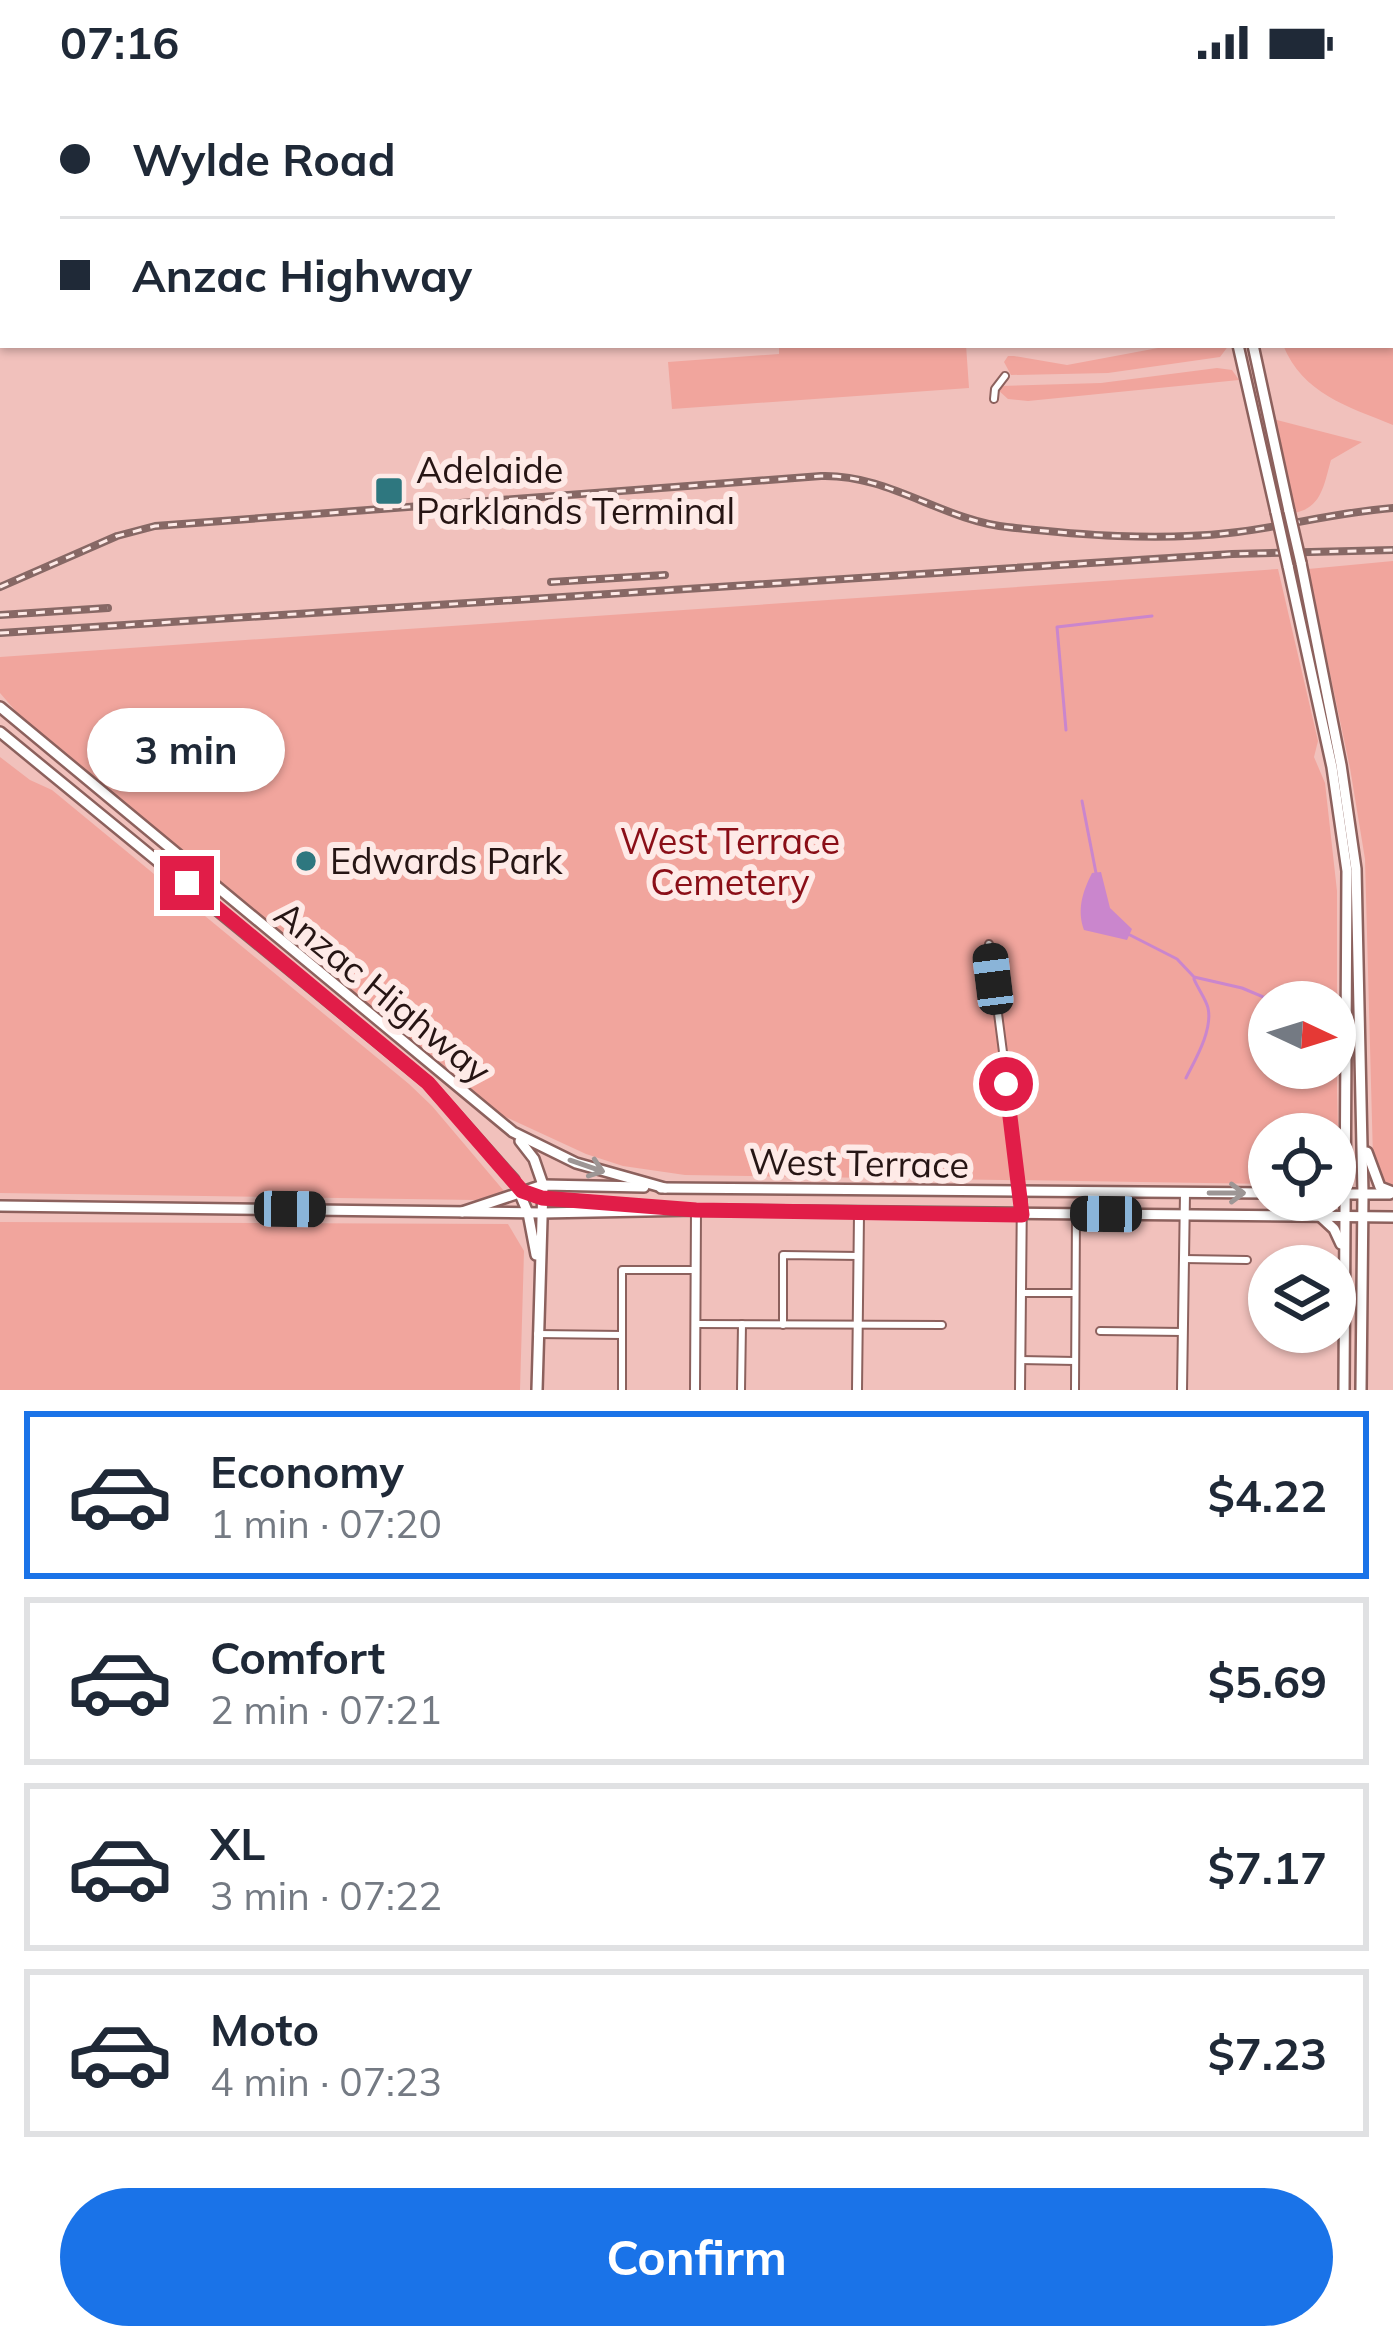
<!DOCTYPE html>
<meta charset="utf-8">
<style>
:root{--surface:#fff;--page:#f6f6f7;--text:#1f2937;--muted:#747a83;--line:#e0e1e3;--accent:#1a73e8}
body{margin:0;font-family:Mulish,sans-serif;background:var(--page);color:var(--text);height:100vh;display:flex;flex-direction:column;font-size:45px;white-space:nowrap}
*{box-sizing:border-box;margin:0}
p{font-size:39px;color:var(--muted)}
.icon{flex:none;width:66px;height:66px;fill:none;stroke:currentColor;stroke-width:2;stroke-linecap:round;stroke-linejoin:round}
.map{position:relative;height:1306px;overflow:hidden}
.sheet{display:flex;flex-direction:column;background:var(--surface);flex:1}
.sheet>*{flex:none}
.banner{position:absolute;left:0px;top:0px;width:1395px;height:264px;box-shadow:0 3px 9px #0004;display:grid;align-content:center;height:264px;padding:0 60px;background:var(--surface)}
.needle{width:78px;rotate:94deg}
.controls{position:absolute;left:1248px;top:897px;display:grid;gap:24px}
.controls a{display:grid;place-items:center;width:108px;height:108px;border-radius:50%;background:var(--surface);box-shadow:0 3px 9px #0004;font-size:60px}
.end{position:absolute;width:54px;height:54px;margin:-27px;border:15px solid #e11d48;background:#fff;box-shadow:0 0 0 6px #fff}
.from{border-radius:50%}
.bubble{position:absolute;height:84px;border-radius:42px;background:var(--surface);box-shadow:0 3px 9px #0004;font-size:39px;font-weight:700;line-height:84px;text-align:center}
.car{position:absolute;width:36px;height:72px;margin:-36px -18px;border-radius:15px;box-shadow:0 0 9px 3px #0007;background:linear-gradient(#222 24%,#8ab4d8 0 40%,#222 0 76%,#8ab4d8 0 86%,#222 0)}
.banner b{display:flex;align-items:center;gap:42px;height:114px;font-size:45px}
.banner b+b{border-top:3px solid var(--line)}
.banner i{width:30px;height:30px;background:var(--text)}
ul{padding:21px 0 0;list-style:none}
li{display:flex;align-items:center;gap:36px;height:168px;margin:0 24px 18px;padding:0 36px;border:6px solid var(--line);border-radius:0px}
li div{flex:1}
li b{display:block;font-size:45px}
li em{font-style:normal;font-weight:700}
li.selected{border-color:var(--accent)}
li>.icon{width:108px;height:108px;stroke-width:1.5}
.cta{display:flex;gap:24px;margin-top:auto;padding:24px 60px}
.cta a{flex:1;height:138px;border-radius:72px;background:var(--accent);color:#fff;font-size:48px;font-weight:700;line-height:138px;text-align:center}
.status{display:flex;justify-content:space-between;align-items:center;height:84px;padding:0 60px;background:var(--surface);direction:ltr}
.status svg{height:33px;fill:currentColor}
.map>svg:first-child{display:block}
.green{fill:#f1a59d;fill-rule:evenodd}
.water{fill:#ca86cd}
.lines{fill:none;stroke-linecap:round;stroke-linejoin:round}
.stream{stroke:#ca86cd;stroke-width:3}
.minor-casing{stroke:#8c615d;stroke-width:10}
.tertiary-casing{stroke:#8c615d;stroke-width:12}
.secondary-casing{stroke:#8c615d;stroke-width:14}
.primary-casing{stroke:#8c615d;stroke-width:14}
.trunk-casing{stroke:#8c615d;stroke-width:15}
.minor{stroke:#fff;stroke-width:6}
.tertiary{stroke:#fff;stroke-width:8}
.secondary{stroke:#fff;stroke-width:9}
.primary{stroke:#fff;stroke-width:9}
.trunk{stroke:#fff;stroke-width:10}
.rail-casing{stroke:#876865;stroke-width:8}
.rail{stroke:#feeae7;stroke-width:3;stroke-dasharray:9;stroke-linecap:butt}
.primary-bridge-casing{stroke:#8c615d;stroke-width:14;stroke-linecap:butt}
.primary-bridge{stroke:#fff;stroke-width:9}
.oneway{stroke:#9d9695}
.route{stroke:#e11d48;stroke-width:15}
.poi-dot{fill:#2e777f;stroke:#feeae7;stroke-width:4.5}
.labels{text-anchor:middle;stroke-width:12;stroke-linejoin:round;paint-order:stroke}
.poi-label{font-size:36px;fill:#261514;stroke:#feeae7;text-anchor:start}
.park-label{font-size:36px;fill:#8a0e17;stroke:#feeae7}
.street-label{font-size:36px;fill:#261514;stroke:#feeae7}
</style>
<div class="status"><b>07:16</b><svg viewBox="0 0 49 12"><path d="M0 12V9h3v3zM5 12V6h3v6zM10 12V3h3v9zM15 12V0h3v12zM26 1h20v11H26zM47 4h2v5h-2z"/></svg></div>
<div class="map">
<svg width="1393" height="1306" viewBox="0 0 1393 1306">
<rect width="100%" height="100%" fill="#f1c1bc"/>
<g class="green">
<path d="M 1393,110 L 1393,341 C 1347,322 1303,310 1283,261 L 1392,261 Z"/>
<path d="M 779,261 L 966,261 L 969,304 L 672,325 L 668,278 L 779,270 Z"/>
<path d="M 1174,261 L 1229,261 L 1220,273 L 1108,289 L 1011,291 L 1004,278 L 1008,272 L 1014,272 L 1067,281 Z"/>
<path d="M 1217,284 L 1232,286 L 1239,296 L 1028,317 L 1008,315 L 998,306 L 1000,302 L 1101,299 Z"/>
<path d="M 1273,335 L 1362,358 L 1331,376 C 1324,400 1322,425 1293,429 Z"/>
<path d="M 1393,477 L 1393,1106 L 1381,1097 L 1373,1074 L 1365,775 L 1350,684 L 1308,485 Z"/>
<path d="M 1278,485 L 1318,657 L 1314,673 L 1325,699 L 1337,807 L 1337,1006 L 1339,1092 L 1335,1095 L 1335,1050 L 1269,1050 L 1269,1100 L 685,1091 L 623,1082 L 586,1070 L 495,1028 L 26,639 L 0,609 L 0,573 ZM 1269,918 L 1335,918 L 1335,984 L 1269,984 Z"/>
<path d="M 0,673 L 30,696 L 52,706 L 409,1000 L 432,1022 L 504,1107 L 492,1114 L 476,1116 L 0,1109 Z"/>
<path d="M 0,1138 L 508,1140 L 524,1167 L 520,1306 L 0,1306 Z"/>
</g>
<path class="water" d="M 1101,788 L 1110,824 L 1132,845 L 1127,856 L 1084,846 C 1077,826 1082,809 1092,789 Z"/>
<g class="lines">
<g class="stream">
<path d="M 1066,646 L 1057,543 L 1152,532"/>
<path d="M 1082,717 L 1096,789"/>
<path d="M 1130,851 L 1177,875 L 1194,893 L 1242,904 L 1275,918"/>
<path d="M 1186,994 C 1195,976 1213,946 1208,924 C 1206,915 1198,905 1194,895"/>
</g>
<g class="minor-casing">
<g id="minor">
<path d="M 299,3 L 299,0"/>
<path d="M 510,3 L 510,0"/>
<path d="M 644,3 L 644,0"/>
<path d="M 994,315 L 995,305 L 1005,292"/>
<path d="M 989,860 L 1021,1107"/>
<path d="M 1184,1175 L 1247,1176"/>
<path d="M 1021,1209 L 1075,1209"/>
<path d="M 696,1240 L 942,1241"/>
<path d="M 783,1241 L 783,1171 L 859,1172"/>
<path d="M 1100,1247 L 1183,1248"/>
<path d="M 537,1250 L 622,1251"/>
<path d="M 1020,1276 L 1075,1277"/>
<path d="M 622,1306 L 622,1186 L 696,1186"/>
<path d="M 741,1306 L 742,1240"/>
<path d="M 1075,1306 L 1076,1130"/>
</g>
</g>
<g class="tertiary-casing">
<g id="tertiary">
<path d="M 695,1306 L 696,1126"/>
<path d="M 857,1306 L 859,1130"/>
<path d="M 1020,1306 L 1022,1108"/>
<path d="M 1182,1306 L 1185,1109"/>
</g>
</g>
<g class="secondary-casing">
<g id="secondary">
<path d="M 1288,3 L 1291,0"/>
<path d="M 1304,3 L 1307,0"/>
<path d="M 0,1122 L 542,1129"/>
<path d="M 528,1129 L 536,1171"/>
<path d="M 1321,1133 L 1334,1145 L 1341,1160"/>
<path d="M 537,1306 L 543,1101"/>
<path d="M 1344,1306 L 1345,1133"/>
<path d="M 1361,1306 L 1363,1110"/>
</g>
</g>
<g class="primary-casing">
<g id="primary">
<path d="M 1183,0 L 1183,3"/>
<path d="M 1196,0 L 1196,3"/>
<path d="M 0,74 L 3,76"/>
<path d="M 1238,261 L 1276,428"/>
<path d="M 1253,261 L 1289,427"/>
<path d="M 1301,479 L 1341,681 L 1356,785 L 1363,1110"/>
<path d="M 1288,482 L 1332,683 L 1347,787 L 1345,1133"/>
<path d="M 0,623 L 513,1048 L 576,1079 L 665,1104"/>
<path d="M 0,648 L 428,999 L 514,1096 L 528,1129"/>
<path d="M 520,1057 L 534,1075 L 543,1101"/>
<path d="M 1367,1068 L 1380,1103 L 1393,1108"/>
<path d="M 661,1104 L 1269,1109"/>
<path d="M 522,1107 L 542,1114 L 641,1122"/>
<path d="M 1335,1110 L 1390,1110"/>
<path d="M 462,1128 L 543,1101 L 644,1103"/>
<path d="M 542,1129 L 696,1126 L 1393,1133"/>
</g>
</g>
<g class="trunk-casing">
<g id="trunk">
<path d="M 1354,0 L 1359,3"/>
<path d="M 1368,0 L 1373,3"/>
<path d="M 1392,15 L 1393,16"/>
</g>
</g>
<use href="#minor" class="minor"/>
<use href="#tertiary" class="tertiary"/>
<use href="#secondary" class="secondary"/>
<use href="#primary" class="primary"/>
<use href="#trunk" class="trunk"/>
<g class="rail-casing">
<g id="rail">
<path d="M 551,498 L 665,491"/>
<path d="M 0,503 L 117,452 L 155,442 L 821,392 C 889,390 942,436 1007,443 C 1079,451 1156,457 1229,449 C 1284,443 1337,428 1393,424"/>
<path d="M 0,531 L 108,524"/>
<path d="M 0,549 L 1232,470 L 1393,466"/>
</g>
</g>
<use href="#rail" class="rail"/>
<g class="primary-bridge-casing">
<g id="primary-bridge">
<path d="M 1289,427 L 1301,479"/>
<path d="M 1276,428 L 1288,482"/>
</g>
</g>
<use href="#primary-bridge" class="primary-bridge"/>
</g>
<defs><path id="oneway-shaft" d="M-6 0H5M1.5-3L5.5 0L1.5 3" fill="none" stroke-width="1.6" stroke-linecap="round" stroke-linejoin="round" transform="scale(3)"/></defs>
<g class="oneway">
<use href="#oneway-shaft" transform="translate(587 1082) rotate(19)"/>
<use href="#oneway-shaft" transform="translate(1227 1109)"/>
</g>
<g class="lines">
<path class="route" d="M 187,799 L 428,999 L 522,1107 L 542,1114 L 696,1126 L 1022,1131 L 1006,1000"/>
</g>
<g class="poi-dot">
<rect x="374" y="392" width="30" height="30" rx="6"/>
<circle cx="306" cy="777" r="12"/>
</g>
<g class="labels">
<g class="poi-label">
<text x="416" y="399">Adelaide<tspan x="416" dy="41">Parklands Terminal</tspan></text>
<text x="330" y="790">Edwards Park</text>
</g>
<g class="park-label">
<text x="730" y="770">West Terrace<tspan x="730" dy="41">Cemetery</tspan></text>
</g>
<g class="street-label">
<text transform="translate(383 908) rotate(39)" y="13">Anzac Highway</text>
<text transform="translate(859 1079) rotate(1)" y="13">West Terrace</text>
</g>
</g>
</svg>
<div class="controls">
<a><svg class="needle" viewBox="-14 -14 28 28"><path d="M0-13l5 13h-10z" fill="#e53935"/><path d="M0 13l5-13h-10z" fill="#747a83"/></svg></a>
<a><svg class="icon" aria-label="locate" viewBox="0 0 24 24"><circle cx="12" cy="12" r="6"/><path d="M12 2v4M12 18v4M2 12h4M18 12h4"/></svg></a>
<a><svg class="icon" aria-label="layers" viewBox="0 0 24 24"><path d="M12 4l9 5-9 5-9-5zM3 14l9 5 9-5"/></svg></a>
</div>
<i class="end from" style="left:1006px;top:1000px"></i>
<i class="end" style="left:187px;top:799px"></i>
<div class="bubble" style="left:87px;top:624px;width:198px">3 min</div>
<i class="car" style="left:993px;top:895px;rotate:353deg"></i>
<i class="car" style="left:290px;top:1125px;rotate:91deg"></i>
<i class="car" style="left:1106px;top:1130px;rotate:271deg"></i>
<div class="banner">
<b><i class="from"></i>Wylde Road</b>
<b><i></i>Anzac Highway</b>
</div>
</div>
<section class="sheet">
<ul>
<li class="selected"><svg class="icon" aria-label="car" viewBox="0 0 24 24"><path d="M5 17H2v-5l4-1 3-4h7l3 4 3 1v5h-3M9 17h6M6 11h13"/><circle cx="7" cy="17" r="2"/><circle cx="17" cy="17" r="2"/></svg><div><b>Economy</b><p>1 min · 07:20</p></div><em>$4.22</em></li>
<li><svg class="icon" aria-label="car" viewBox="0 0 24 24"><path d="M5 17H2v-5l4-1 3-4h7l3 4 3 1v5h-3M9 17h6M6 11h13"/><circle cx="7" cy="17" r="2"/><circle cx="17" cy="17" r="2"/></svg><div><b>Comfort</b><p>2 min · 07:21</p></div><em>$5.69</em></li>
<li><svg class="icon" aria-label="car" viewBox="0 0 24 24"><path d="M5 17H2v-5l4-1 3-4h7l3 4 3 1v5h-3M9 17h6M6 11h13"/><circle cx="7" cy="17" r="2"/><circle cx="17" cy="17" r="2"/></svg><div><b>XL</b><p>3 min · 07:22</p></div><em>$7.17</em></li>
<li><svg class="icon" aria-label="car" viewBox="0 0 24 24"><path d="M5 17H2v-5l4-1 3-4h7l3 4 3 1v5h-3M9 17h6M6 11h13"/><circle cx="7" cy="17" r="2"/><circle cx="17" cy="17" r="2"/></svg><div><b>Moto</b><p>4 min · 07:23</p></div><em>$7.23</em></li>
</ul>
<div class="cta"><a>Confirm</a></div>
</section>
